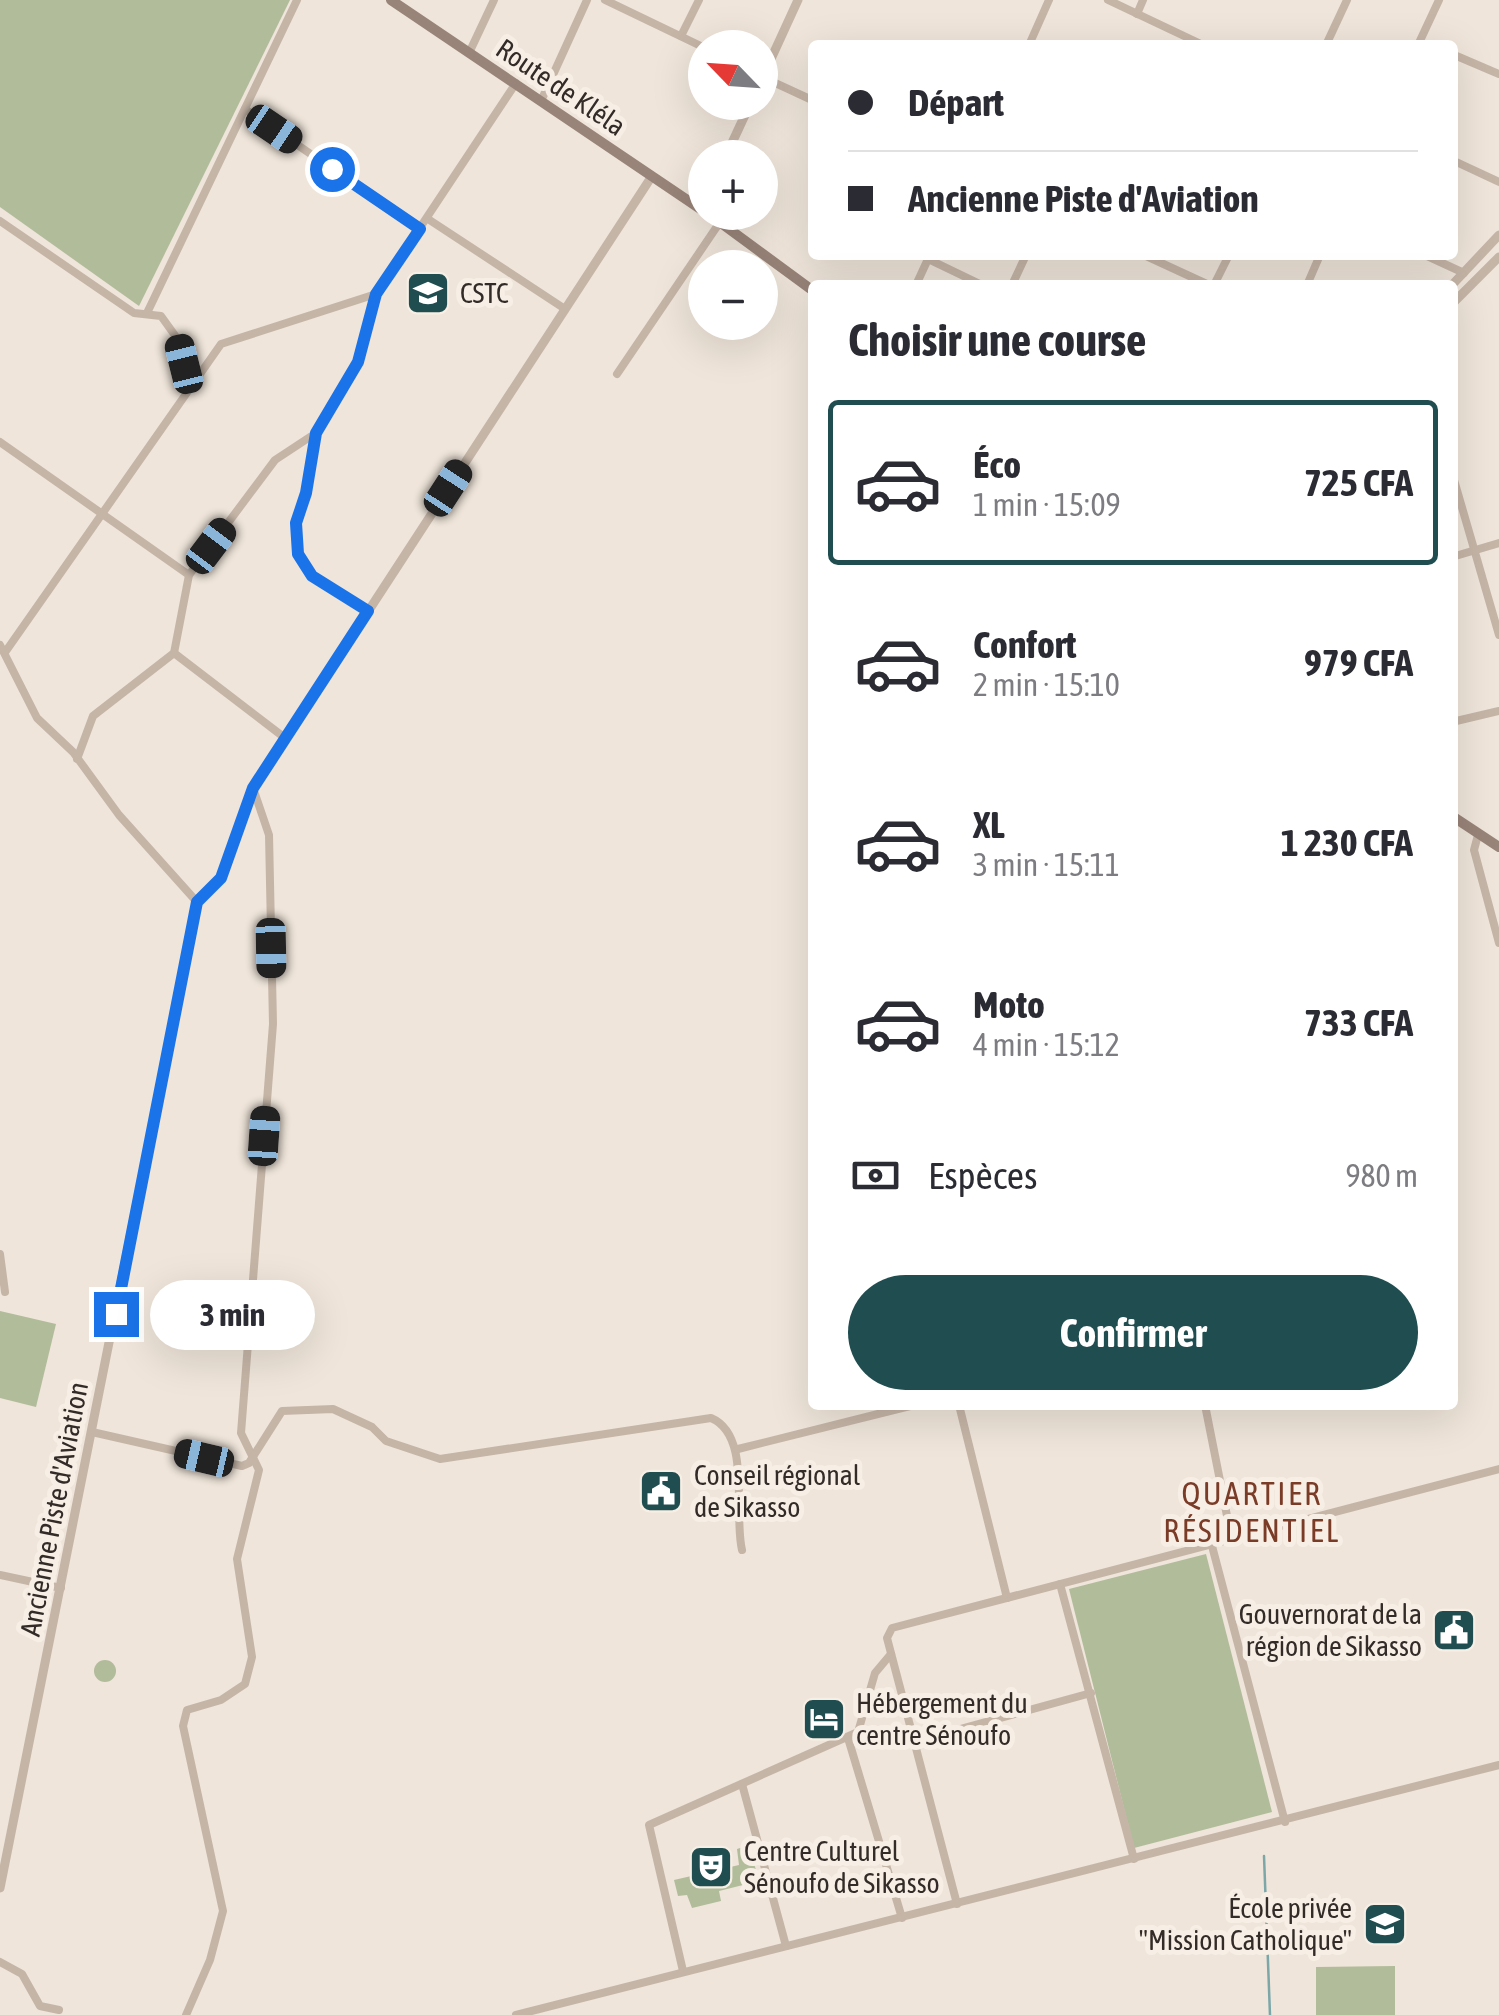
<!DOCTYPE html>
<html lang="fr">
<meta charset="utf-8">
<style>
:root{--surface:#fff;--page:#f7f7f7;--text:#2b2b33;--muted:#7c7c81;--line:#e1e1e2;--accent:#204d50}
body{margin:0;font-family:"Asap Condensed",sans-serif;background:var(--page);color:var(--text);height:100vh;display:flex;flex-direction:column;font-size:38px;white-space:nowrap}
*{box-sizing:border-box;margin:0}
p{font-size:32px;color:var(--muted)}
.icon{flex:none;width:55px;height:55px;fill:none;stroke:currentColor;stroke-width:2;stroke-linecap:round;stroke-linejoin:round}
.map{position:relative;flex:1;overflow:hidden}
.side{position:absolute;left:808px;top:280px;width:650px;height:1130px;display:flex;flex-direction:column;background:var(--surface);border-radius:10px;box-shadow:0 10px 40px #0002}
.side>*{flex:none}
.guide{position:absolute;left:808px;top:40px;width:650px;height:220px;border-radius:10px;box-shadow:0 10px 40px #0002;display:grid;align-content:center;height:220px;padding:0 40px;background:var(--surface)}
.needle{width:65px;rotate:295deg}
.fabs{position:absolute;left:688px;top:30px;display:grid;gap:20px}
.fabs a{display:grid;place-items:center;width:90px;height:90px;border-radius:50%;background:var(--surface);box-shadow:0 10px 40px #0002;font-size:50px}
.end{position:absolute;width:45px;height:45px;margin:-22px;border:12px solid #1a73e8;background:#fff;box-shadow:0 0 0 5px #fff}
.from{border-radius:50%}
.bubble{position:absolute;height:70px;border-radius:35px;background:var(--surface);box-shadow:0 10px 40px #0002;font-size:32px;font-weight:700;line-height:70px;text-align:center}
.car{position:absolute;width:30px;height:60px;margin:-30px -15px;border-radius:12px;box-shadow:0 0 8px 2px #0007;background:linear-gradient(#222 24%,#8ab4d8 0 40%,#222 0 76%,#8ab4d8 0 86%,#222 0)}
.guide b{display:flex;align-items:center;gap:35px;height:95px;font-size:38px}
.guide b+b{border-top:2px solid var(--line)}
.guide i{width:25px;height:25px;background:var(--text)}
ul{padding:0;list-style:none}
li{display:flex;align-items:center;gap:30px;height:165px;margin:0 20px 15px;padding:0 20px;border:5px solid transparent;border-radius:10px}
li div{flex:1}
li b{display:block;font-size:38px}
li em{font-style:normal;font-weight:700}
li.active{border-color:var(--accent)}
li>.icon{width:90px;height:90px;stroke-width:1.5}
h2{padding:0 40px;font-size:45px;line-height:120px}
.pay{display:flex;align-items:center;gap:25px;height:110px;padding:0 40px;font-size:38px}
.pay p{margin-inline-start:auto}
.button{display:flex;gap:20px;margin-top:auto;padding:20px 40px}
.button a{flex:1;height:115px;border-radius:60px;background:var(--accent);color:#fff;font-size:40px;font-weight:700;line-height:115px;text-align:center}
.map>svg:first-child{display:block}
.green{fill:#b1bc9b}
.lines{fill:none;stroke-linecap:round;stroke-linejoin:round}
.stream{stroke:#7ba7a9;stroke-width:2.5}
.minor{stroke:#c5b5a7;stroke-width:8}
.tertiary{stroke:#c5b5a7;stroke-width:9}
.secondary{stroke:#998479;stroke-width:10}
.route{stroke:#1a73e8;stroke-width:12}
.labels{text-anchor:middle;stroke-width:10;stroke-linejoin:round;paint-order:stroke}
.street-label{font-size:28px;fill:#332b27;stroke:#f7efe5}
.poi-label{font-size:28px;fill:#332b27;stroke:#f7efe5;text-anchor:start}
.quarter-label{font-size:32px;letter-spacing:2.5px;fill:#7a3b27;stroke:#f7efe5}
</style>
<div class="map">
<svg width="1499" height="2015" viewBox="0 0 1499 2015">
<rect width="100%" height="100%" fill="#efe5da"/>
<g class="green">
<path d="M 0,0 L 290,0 L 139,306 L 0,207 Z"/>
<path d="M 0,1311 L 56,1324 L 36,1407 L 0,1398 Z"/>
<path d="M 1206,1554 L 1272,1812 L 1134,1848 L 1069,1589 Z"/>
<circle cx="105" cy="1671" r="11"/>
<path d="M 743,1847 L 750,1849 L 759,1881 L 719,1891 L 721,1901 L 692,1908 L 687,1895 L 678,1896 L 674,1880 L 739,1865 L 737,1849 Z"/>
<path d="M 1395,1966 L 1395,2015 L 1316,2015 L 1316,1967 Z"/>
</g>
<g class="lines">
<path class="stream" d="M 1264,1856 L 1270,2015"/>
<g class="minor">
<path d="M 605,0 L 705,48"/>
<path d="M 1108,0 L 1203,45"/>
<path d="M 1137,14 L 1143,0"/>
<path d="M 681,36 L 699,0"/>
<path d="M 1029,45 L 1049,0"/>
<path d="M 1326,45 L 1347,0"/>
<path d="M 1418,45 L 1439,0"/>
<path d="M 469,53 L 494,0"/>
<path d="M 1452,54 L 1499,74"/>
<path d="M 760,76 L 812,100"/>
<path d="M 541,101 L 587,0"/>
<path d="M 245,109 L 420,229"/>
<path d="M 1452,160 L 1499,182"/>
<path d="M 428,219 L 565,309"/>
<path d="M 0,221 L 134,313 L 161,316 L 179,341 L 190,387"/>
<path d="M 1144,255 L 1209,285"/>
<path d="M 1425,255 L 1464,273"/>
<path d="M 928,259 L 982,285"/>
<path d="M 916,285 L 928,259"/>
<path d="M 1012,285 L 1026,255"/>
<path d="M 1214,285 L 1229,255"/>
<path d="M 1307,285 L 1320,255"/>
<path d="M 147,313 L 297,0"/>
<path d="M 617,374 L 720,222"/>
<path d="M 0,442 L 189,575"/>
<path d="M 1452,473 L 1499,635"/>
<path d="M 1452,557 L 1499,543"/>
<path d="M 368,611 L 312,576 L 299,554 L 296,523 L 306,493 L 316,433 L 358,362 L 376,294 L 516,83"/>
<path d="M 0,645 L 37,718 L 73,752 L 119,815 L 197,902"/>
<path d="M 6,651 L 221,344 L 376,294"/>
<path d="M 174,653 L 285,738"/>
<path d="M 1452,722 L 1499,711"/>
<path d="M 77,759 L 93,716 L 174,653 L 189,575 L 275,460 L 316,433"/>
<path d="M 1478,835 L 1474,850 L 1499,943"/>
<path d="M 0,1254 L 5,1292"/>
<path d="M 959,1405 L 1007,1598"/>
<path d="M 1205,1405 L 1232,1541"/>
<path d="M 92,1432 L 242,1466 L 249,1463 L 282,1411 L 333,1409 L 372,1427 L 386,1441 L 440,1459 L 711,1418 C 752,1435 733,1513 742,1550"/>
<path d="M 738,1449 L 914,1405"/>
<path d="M 1212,1546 L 1285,1822"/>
<path d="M 0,1575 L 61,1588"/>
<path d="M 1060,1584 L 1134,1859"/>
<path d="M 848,1738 L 902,1918"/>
<path d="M 913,1742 L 1091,1693"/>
<path d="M 742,1784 L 786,1946"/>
<path d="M 957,1904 L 887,1638 L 892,1628 L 1499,1469"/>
<path d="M 0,1962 L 22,1974 L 40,2006 L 59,2010"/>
<path d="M 683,1971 L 649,1825 L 858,1732 L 875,1673 L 891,1654"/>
<path d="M 186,2015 L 210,1960 L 223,1911 L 183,1726 L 187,1710 L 221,1700 L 245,1684 L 252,1657 L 237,1559 L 259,1470 L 241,1433 L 273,1024 L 269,835 L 253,788"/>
<path d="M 516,2015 L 1499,1765"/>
</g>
<g class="tertiary">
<path d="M 760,83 L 798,0"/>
<path d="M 725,158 L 751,102"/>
<path d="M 1452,285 L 1499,235"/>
<path d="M 1452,304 L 1499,257"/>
<path d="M 0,1888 L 197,902 L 221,878 L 253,788 L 652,176"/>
</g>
<g class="secondary">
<path d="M 391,0 L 705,212"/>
<path d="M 706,212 L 812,290"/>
<path d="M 1452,816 L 1499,847"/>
</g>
</g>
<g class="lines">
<path class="route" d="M 116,1314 L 197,902 L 221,878 L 253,788 L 368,611 L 312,576 L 298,554 L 296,523 L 306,493 L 316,433 L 358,362 L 376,294 L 420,229 L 332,169"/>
</g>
<defs>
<g id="school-square" transform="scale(2.25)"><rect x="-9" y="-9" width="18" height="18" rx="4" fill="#204d50" stroke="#f7efe5"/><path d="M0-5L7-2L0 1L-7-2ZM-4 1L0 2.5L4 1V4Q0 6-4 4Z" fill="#fff"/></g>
<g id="civic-square" transform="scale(2.25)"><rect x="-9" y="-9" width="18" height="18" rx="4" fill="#204d50" stroke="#f7efe5"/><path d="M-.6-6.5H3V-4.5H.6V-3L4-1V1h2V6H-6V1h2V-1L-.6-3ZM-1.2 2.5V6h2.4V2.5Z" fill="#fff"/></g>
<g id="hotel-square" transform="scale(2.25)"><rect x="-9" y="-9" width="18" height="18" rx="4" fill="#204d50" stroke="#f7efe5"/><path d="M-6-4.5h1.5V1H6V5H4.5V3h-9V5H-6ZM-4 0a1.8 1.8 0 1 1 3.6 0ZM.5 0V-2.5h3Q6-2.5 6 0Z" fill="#fff"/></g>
<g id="theatre-square" transform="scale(2.25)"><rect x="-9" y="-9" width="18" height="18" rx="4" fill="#204d50" stroke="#f7efe5"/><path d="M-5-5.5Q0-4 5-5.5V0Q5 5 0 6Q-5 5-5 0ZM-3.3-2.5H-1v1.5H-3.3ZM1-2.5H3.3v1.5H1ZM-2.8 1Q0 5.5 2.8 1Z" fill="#fff"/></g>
</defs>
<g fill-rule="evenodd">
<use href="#school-square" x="428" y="293"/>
<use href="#civic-square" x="661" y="1491"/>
<use href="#civic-square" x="1454" y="1630"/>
<use href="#hotel-square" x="824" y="1719"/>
<use href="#theatre-square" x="711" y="1867"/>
<use href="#school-square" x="1385" y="1924"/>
</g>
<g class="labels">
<g class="street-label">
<text transform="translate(561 87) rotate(34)" y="10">Route de Kléla</text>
<text transform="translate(54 1509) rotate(-79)" y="10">Ancienne Piste d'Aviation</text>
</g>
<g class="poi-label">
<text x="460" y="303">CSTC</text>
<text x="694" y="1485">Conseil régional<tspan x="694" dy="32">de Sikasso</tspan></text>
<text x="1422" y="1624" text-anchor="end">Gouvernorat de la<tspan x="1422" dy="32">région de Sikasso</tspan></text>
<text x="856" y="1713">Hébergement du<tspan x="856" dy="32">centre Sénoufo</tspan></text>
<text x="744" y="1861">Centre Culturel<tspan x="744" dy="32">Sénoufo de Sikasso</tspan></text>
<text x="1352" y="1918" text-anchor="end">École privée<tspan x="1352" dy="32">"Mission Catholique"</tspan></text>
</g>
<g class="quarter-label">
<text x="1252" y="1505">QUARTIER<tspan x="1252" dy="37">RÉSIDENTIEL</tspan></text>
</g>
</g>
</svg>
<div class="fabs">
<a><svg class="needle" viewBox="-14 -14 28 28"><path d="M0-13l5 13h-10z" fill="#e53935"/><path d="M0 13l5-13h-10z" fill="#7c7c81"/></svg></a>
<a>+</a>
<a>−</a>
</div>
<i class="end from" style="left:332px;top:169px"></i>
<i class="end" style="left:116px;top:1314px"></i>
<div class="bubble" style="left:150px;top:1280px;width:165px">3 min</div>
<i class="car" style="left:274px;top:129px;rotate:124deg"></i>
<i class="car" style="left:184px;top:364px;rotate:346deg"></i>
<i class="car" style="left:448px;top:488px;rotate:33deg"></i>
<i class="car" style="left:211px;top:546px;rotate:37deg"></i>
<i class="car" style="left:271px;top:948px;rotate:179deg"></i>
<i class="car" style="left:264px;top:1136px;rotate:4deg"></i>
<i class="car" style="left:204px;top:1458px;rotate:283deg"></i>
<div class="guide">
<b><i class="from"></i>Départ</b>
<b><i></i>Ancienne Piste d'Aviation</b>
</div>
<section class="side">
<h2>Choisir une course</h2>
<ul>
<li class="active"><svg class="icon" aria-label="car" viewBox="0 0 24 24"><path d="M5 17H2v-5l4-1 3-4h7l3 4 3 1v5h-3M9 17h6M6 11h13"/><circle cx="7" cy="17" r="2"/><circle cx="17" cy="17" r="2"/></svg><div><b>Éco</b><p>1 min · 15:09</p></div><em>725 CFA</em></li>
<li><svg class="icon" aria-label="car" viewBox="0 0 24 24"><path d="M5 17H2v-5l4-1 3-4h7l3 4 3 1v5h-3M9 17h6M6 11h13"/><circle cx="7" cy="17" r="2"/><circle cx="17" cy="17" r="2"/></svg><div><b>Confort</b><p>2 min · 15:10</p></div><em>979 CFA</em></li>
<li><svg class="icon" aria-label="car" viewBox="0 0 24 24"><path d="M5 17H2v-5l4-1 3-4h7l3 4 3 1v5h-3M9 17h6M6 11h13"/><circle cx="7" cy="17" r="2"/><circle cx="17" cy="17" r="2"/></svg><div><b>XL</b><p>3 min · 15:11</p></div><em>1 230 CFA</em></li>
<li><svg class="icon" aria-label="car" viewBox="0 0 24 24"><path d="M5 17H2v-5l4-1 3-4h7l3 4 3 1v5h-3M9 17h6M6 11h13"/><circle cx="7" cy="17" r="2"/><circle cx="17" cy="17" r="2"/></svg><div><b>Moto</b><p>4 min · 15:12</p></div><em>733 CFA</em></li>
</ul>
<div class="pay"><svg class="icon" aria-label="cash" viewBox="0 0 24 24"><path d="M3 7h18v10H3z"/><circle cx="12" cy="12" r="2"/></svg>Espèces<p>980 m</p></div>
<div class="button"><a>Confirmer</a></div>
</section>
</div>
